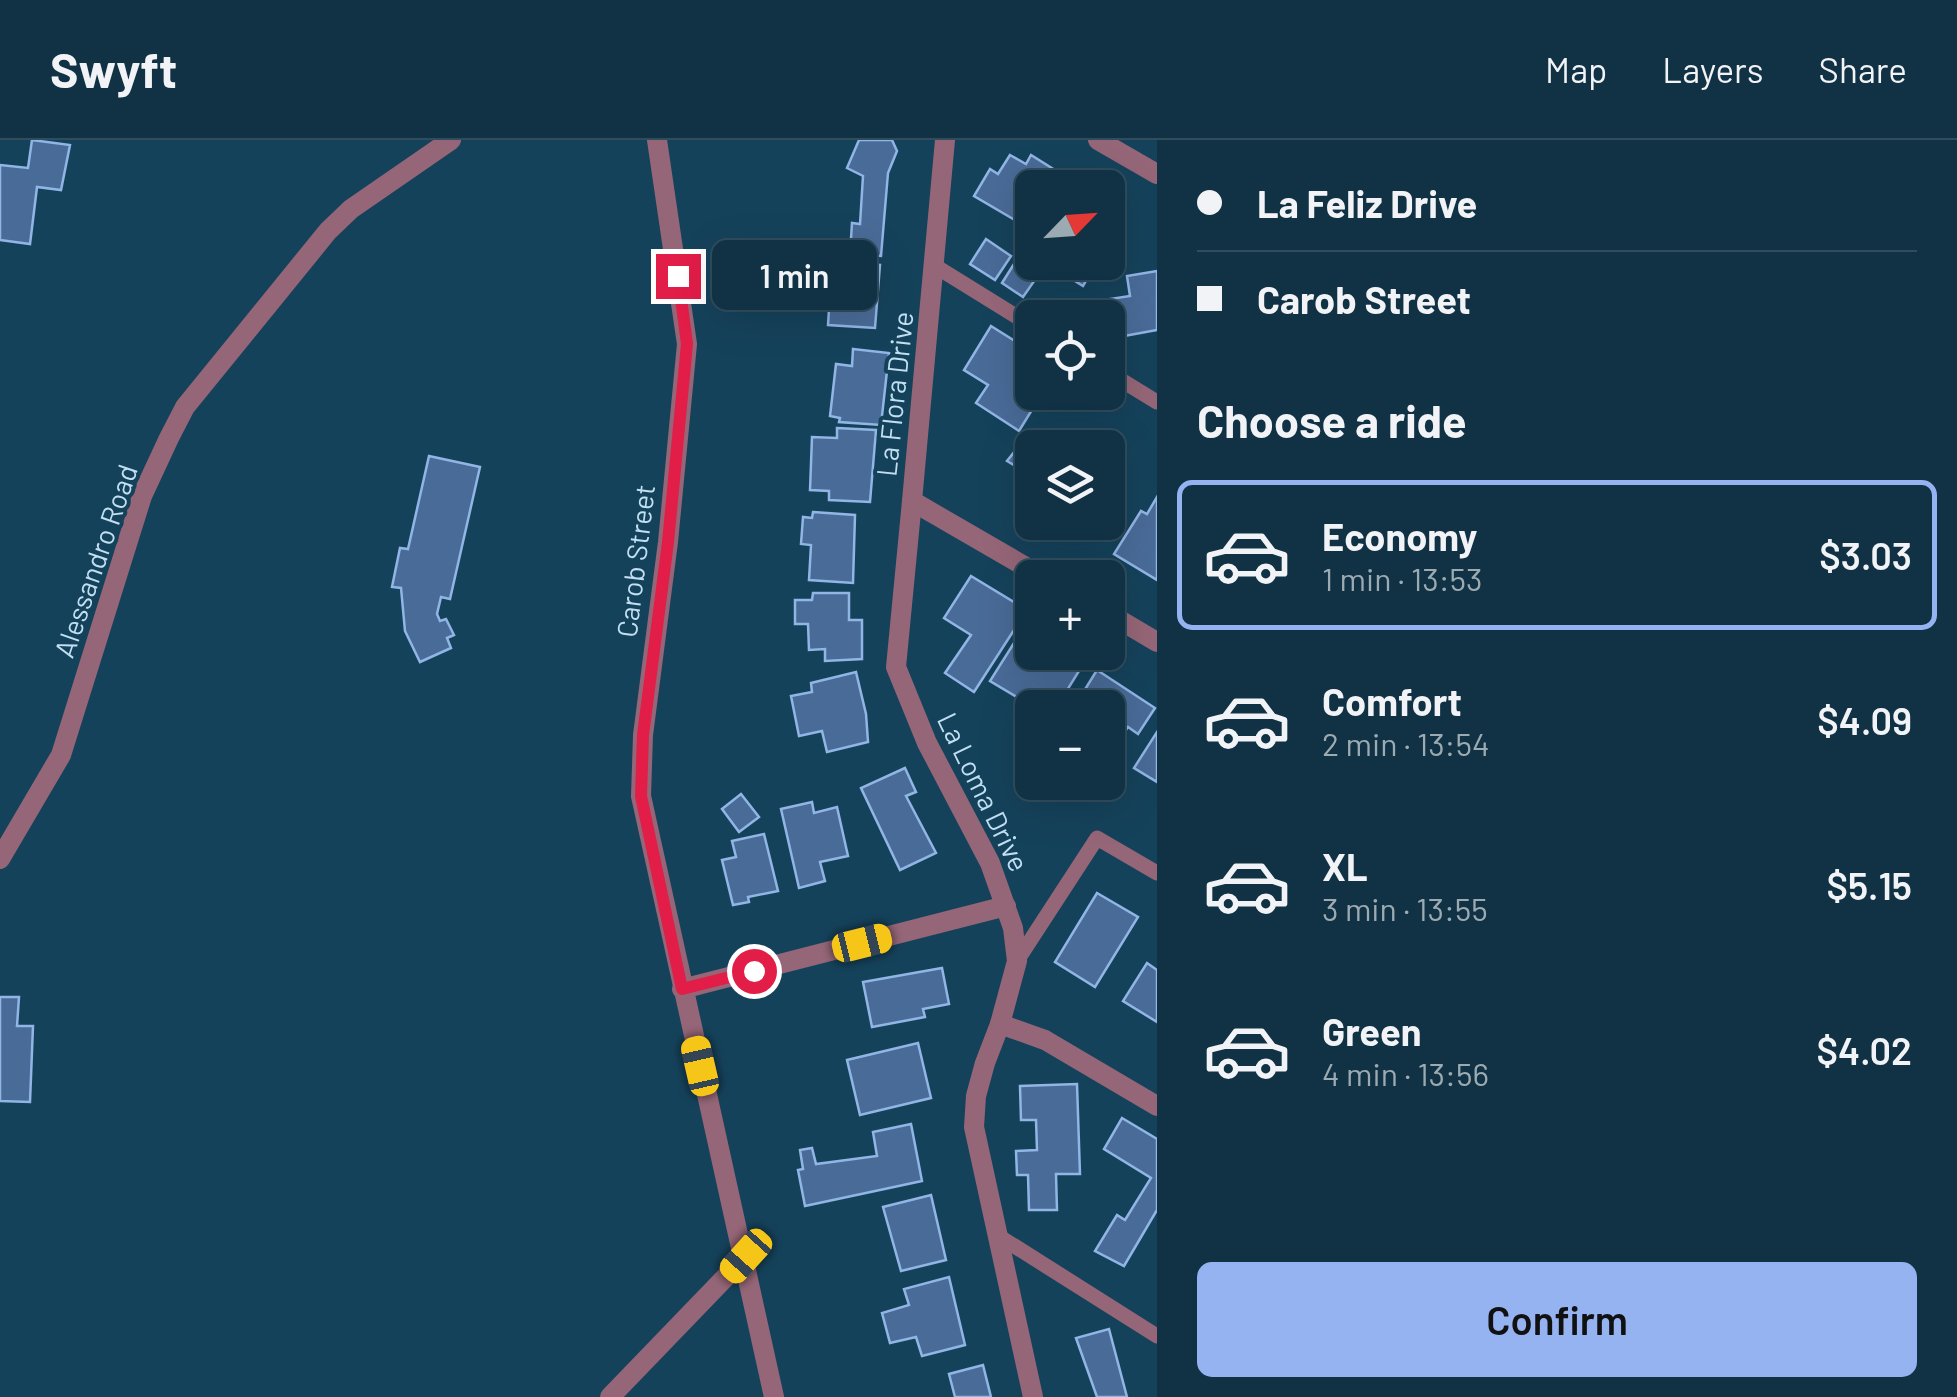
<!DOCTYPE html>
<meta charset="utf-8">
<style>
:root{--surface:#103244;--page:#193a4b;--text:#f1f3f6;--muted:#9caab2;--line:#304d5d;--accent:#95b2f1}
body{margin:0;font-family:Barlow,sans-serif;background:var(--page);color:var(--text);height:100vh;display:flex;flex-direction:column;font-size:38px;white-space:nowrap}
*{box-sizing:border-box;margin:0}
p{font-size:32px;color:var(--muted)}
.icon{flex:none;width:55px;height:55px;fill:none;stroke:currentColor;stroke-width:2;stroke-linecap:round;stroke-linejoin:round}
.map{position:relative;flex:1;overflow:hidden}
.drawer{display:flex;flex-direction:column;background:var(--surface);width:800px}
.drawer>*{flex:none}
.banner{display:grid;align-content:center;height:220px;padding:0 40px;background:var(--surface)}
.needle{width:65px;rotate:65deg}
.buttons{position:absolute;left:1015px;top:30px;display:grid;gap:20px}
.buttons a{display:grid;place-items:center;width:110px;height:110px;border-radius:15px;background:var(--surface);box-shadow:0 10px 40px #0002,0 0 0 2px var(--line);font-size:50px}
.end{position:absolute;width:45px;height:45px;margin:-22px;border:12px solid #e11d48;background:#fff;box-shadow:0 0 0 5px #fff}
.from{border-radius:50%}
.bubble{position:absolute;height:70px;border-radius:15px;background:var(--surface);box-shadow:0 10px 40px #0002,0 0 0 2px var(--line);font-size:32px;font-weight:600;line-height:70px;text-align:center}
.car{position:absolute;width:30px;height:60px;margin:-30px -15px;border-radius:12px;box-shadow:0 0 8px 2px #0007;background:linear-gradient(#f5c518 24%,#345 0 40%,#f5c518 0 76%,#345 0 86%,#f5c518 0)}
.banner b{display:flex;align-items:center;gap:35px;height:95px;font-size:38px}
.banner b+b{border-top:2px solid var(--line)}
.banner i{width:25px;height:25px;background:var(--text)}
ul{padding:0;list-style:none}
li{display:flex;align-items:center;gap:30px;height:150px;margin:0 20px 15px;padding:0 20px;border:5px solid transparent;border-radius:15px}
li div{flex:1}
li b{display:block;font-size:38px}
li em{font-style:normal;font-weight:600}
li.active{border-color:var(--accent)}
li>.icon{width:90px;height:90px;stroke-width:1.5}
h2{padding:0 40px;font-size:45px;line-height:120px}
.action{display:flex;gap:20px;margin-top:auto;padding:20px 40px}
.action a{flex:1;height:115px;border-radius:15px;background:var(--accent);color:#111;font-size:40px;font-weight:600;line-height:115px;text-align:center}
header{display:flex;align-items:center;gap:60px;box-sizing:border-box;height:140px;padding:0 50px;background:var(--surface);border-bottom:2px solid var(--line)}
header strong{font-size:48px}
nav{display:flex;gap:55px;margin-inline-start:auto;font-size:35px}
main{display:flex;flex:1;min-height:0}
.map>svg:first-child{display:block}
.building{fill:#496b97;stroke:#91b5e5;stroke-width:2.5}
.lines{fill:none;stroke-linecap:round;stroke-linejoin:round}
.service{stroke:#956677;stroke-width:15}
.minor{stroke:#956677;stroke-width:20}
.tertiary{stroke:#956677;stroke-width:20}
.route{stroke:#e11d48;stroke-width:12}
.labels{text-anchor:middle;stroke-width:8;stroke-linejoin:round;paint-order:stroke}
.street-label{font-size:28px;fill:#c2dff2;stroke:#15425b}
</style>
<header>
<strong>Swyft</strong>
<nav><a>Map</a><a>Layers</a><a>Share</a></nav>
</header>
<main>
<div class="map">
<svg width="1157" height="1257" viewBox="0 0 1157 1257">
<rect width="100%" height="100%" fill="#15425b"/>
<g class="building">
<path d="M 32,0 L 70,5 L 61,50 L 37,47 L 30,104 L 0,100 L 0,25 L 28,28 Z"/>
<path d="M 859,0 L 892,0 L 897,11 L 888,33 L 881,116 L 850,114 L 852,83 L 860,84 L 863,36 L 847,28 Z"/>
<path d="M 1010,15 L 1026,24 L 1031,15 L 1058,32 L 1049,48 L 1032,48 L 1032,75 L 1025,86 L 974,56 L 990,29 L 998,34 Z"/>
<path d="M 1108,68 L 1124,78 L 1108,105 Z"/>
<path d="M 986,99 L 1011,116 L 995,140 L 970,124 Z"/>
<path d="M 832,122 L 880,125 L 875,188 L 828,185 Z"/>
<path d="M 1064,122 L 1097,122 L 1083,146 L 1059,131 Z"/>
<path d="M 1014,124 L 1037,137 L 1023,157 L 1002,143 Z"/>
<path d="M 1157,131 L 1157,190 L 1108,199 L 1108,178 L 1083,178 L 1083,175 L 1111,169 L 1110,159 L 1130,156 L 1127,136 Z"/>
<path d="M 991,186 L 1021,205 L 1018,210 L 1032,219 L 1032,252 L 1043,252 L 1019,291 L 976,263 L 988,245 L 964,230 Z"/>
<path d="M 853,209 L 889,213 L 881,285 L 839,282 L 840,278 L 830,276 L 836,224 L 852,226 Z"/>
<path d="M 837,288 L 876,290 L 870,362 L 829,360 L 829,351 L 810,350 L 812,297 L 837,298 Z"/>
<path d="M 1027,296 L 1044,308 L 1032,308 L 1032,336 L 1007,321 Z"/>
<path d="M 429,316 L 480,327 L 450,459 L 441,457 L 437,474 L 440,481 L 446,479 L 454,495 L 447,498 L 451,508 L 420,522 L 405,491 L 401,448 L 392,447 L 400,408 L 408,409 Z"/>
<path d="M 1157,357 L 1157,440 L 1114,414 L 1141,371 L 1147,374 Z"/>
<path d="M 813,372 L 855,375 L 853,443 L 809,440 L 811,405 L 801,404 L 803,377 L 812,378 Z"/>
<path d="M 971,436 L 1027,470 L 974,552 L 945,533 L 971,495 L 944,478 Z"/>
<path d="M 813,453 L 849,453 L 849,480 L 862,480 L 862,519 L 825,521 L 825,509 L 809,510 L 808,484 L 795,484 L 795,460 L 812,460 Z"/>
<path d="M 1024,487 L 1032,492 L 1032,512 L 1067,512 L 1084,523 L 1056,568 L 1035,568 L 990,541 Z"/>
<path d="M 1097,530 L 1155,568 L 1138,594 L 1128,587 L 1123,594 L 1108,584 L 1108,568 L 1082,568 L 1076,564 Z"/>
<path d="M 856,532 L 866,574 L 868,602 L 827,612 L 822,591 L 799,596 L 791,556 L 812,552 L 811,543 Z"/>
<path d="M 1157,592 L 1157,642 L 1134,628 Z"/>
<path d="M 905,628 L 916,652 L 906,656 L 936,713 L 900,730 L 861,648 Z"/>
<path d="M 741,654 L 759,677 L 739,692 L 722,669 Z"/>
<path d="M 812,662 L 814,673 L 837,667 L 848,716 L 820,722 L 825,741 L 799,748 L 781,669 Z"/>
<path d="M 764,694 L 778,751 L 748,757 L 749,762 L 733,765 L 722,720 L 736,717 L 732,701 Z"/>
<path d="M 1097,753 L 1138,777 L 1095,847 L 1055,822 Z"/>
<path d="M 1147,823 L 1157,830 L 1157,882 L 1123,861 Z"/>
<path d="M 942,828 L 949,864 L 923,869 L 925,877 L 872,887 L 863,842 Z"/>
<path d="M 0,857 L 19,857 L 17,886 L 33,886 L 30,962 L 0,961 Z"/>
<path d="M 918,903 L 931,958 L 860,975 L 847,920 Z"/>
<path d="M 1077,944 L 1080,1034 L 1056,1034 L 1057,1070 L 1029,1070 L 1028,1035 L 1017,1035 L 1016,1011 L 1037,1010 L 1036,980 L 1021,980 L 1020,946 Z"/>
<path d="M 1122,978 L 1157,999 L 1157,1070 L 1124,1126 L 1095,1111 L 1117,1075 L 1125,1080 L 1151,1038 L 1104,1009 Z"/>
<path d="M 911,984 L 922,1041 L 805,1066 L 798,1030 L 803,1029 L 800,1010 L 812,1008 L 816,1024 L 877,1016 L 873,992 Z"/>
<path d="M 931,1055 L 946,1120 L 901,1131 L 883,1067 Z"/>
<path d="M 949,1137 L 965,1205 L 922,1216 L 916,1197 L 890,1203 L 882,1173 L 909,1165 L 904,1149 Z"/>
<path d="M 1109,1189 L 1127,1257 L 1097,1257 L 1076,1198 Z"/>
<path d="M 983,1225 L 991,1257 L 955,1257 L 949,1234 Z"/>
</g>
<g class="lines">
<g class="service">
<path d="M 935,126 L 1032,186"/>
<path d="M 1108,232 L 1157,262"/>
<path d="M 1017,821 L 1097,698 L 1157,733"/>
<path d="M 997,1095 L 1157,1196"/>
</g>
<g class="minor">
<path d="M 657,0 L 687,204 L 668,402 L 643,595 L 641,656 L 774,1257"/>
<path d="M 945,0 L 912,361 L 1045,438"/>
<path d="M 1098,0 L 1157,34"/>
<path d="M 912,361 L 896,527 L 927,603 L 990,723 L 1013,788 L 1017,821 L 1000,884 L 985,923 L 976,956 L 974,987 L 1033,1257"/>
<path d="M 1108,473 L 1157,502"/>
<path d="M 682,849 L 1006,766"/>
<path d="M 1000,884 L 1045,900 L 1157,966"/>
<path d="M 610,1257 L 745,1117"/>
</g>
<path class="tertiary" d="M 0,719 L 61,615 L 142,356 L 169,298 L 185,267 L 328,91 L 351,69 L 451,0"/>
</g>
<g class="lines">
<path class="route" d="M 678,136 L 687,204 L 668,402 L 643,595 L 641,656 L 682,849 L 754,831"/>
</g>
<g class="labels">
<g class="street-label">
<text transform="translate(895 254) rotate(-84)" y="10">La Flora Drive</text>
<text transform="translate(96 421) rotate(-71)" y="10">Alessandro Road</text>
<text transform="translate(636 421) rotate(-83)" y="10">Carob Street</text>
<text transform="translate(983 652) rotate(64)" y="10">La Loma Drive</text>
</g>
</g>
</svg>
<div class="buttons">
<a><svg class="needle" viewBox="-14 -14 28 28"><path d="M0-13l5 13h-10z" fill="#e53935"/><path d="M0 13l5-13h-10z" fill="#9caab2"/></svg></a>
<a><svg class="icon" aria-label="locate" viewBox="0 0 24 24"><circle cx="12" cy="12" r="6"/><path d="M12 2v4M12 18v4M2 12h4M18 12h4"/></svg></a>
<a><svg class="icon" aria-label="layers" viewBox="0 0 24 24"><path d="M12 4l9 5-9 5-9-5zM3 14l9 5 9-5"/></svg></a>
<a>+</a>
<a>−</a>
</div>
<i class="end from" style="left:754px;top:831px"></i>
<i class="end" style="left:678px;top:136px"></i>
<div class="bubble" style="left:712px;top:100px;width:165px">1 min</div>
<i class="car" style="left:862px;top:803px;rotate:76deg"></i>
<i class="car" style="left:700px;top:926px;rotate:347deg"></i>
<i class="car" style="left:746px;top:1116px;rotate:222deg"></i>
</div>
<section class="drawer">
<div class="banner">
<b><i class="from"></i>La Feliz Drive</b>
<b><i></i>Carob Street</b>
</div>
<h2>Choose a ride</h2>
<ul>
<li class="active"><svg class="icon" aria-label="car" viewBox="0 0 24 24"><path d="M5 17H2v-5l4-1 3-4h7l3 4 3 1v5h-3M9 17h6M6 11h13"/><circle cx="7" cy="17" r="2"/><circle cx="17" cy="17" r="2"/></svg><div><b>Economy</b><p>1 min · 13:53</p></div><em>$3.03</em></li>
<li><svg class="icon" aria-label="car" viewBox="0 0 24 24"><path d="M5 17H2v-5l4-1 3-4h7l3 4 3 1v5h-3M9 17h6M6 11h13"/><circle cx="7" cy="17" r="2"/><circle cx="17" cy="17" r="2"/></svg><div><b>Comfort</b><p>2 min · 13:54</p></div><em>$4.09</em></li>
<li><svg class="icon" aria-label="car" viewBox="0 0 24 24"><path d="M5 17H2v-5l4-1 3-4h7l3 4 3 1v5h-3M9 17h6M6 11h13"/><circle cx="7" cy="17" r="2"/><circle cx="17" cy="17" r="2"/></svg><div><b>XL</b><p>3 min · 13:55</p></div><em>$5.15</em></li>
<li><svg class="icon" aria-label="car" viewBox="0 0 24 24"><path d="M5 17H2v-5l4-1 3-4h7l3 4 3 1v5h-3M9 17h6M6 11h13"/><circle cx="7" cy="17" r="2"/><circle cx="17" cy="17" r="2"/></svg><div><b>Green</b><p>4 min · 13:56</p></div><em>$4.02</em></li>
</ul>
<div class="action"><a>Confirm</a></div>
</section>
</main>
